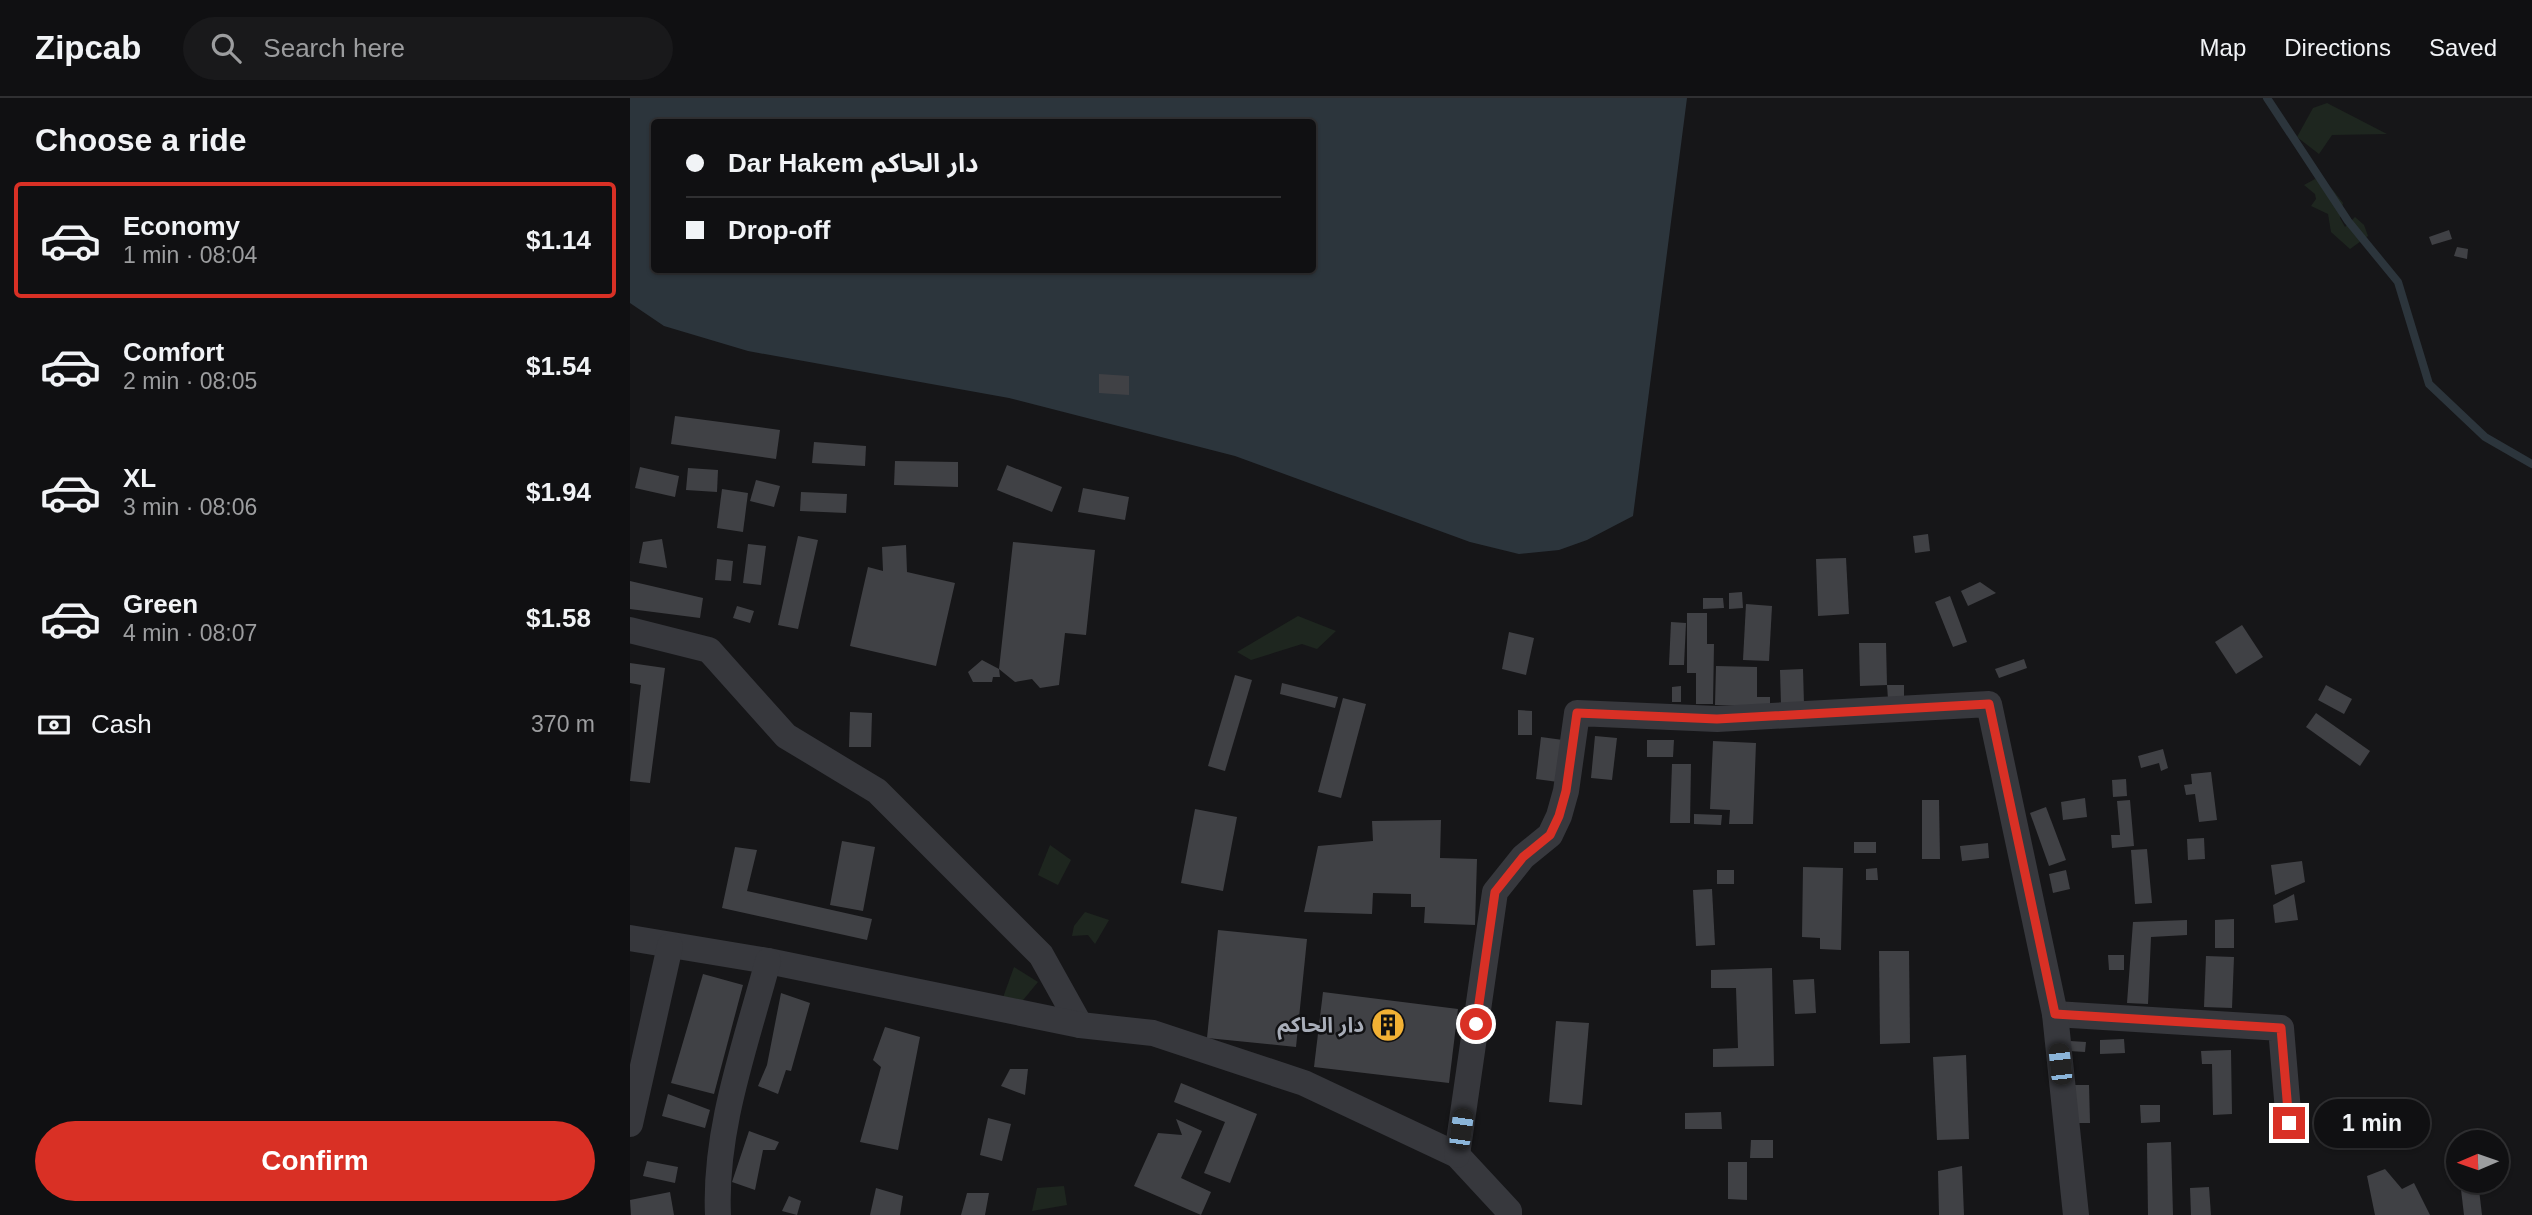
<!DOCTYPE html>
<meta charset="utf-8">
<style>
:root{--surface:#101012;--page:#19191b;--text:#f1f3f6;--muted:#9c9d9f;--line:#303032;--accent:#d93025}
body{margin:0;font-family:Helvetica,"Noto Sans Arabic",sans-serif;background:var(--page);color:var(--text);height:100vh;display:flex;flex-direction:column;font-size:26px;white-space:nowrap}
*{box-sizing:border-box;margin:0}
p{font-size:23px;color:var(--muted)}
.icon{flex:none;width:38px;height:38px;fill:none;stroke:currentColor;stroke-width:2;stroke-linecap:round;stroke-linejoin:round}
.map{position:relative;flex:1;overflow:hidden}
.drawer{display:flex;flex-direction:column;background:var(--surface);width:630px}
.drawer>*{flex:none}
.guide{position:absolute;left:21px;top:21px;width:665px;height:154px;border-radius:7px;box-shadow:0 2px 5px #0004,0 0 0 2px var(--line);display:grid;align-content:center;height:154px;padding:0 35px;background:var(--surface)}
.needle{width:46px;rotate:268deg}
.fabs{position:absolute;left:1816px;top:1032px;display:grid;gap:14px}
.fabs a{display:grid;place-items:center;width:63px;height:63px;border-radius:50%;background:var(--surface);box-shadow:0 2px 5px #0004,0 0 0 2px var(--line);font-size:35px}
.end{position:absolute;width:32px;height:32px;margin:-16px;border:9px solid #d93025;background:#fff;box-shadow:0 0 0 4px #fff}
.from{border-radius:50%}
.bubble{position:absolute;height:49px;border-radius:24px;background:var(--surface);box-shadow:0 2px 5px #0004,0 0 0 2px var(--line);font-size:23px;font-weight:700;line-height:49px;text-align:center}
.car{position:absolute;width:21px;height:42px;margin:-21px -10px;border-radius:9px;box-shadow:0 0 5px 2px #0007;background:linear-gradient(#222 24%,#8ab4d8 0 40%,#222 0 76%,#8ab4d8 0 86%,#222 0)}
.guide b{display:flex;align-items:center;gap:24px;height:66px;font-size:26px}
.guide b+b{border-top:2px solid var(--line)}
.guide i{width:18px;height:18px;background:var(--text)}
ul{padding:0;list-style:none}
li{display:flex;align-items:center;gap:21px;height:116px;margin:0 14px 10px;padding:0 21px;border:4px solid transparent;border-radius:7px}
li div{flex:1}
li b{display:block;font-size:26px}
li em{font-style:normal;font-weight:700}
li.current{border-color:var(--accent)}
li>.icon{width:63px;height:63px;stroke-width:1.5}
h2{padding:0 35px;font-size:32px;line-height:84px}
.pay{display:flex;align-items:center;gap:18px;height:77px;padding:0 35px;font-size:26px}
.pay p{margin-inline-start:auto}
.button{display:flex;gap:14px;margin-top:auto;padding:14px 35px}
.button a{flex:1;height:80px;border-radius:42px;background:var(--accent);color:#fff;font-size:28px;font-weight:700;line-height:80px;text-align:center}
header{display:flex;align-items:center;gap:42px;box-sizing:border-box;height:98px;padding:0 35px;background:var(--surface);border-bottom:2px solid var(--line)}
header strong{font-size:33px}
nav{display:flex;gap:38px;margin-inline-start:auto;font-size:24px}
.search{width:490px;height:63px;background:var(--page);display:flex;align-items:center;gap:18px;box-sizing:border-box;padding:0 24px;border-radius:38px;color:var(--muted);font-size:26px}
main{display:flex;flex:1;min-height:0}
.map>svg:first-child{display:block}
.green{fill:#1e261f}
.water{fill:#2c353c;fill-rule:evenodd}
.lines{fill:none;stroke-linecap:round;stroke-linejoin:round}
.stream{stroke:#2c353c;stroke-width:8}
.building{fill:#404145}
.minor{stroke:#37383d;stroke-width:26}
.route{stroke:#d93025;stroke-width:9}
.labels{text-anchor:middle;stroke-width:5;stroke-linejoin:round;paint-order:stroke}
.poi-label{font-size:21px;font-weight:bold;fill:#a8adb8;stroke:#111113;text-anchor:end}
</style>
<header>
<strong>Zipcab</strong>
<div class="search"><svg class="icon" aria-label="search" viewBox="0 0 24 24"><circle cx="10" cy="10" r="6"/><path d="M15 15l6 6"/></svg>Search here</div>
<nav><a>Map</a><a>Directions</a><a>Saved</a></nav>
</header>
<main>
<section class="drawer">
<h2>Choose a ride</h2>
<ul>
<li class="current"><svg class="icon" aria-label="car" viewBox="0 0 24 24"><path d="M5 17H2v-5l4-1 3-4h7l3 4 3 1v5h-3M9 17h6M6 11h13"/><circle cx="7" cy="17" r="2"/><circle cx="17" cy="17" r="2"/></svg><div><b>Economy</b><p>1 min · 08:04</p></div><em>$1.14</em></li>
<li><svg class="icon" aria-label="car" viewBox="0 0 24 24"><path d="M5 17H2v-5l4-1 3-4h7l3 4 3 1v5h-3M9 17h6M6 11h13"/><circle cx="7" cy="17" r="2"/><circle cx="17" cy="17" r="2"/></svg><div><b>Comfort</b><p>2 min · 08:05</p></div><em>$1.54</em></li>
<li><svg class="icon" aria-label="car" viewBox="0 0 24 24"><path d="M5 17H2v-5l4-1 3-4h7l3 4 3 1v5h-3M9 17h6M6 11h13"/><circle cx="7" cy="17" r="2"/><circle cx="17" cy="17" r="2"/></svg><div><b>XL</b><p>3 min · 08:06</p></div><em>$1.94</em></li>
<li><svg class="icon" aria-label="car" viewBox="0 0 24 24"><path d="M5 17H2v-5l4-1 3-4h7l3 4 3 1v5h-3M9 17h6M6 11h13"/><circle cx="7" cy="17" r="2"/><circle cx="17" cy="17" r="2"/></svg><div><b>Green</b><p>4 min · 08:07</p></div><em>$1.58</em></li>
</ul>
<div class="pay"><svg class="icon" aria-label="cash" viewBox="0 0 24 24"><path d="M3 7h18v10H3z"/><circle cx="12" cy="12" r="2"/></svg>Cash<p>370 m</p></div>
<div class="button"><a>Confirm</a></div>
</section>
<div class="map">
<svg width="1902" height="1117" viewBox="0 0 1902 1117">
<rect width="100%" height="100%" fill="#161618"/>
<g class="green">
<path d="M 1697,5 L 1757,36 L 1702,37 L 1689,56 L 1667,39 L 1683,10 Z"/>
<path d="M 1685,81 L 1702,91 L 1713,105 L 1710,120 L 1715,129 L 1725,119 L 1734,127 L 1738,138 L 1720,151 L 1701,134 L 1698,116 L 1681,108 L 1686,101 L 1685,96 L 1674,87 Z"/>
<path d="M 668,518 L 706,533 L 687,551 L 672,546 L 621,562 L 607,554 Z"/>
<path d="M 420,747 L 441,762 L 428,787 L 408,777 Z"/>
<path d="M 455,814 L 479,822 L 465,846 L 458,837 L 442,838 L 444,828 Z"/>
<path d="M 384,869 L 408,884 L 389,907 L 371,905 Z"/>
<path d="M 434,1088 L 437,1107 L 402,1113 L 407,1090 Z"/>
</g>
<path class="water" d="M 0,0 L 1057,0 L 1003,418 L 957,442 L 929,452 L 889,456 L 840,444 L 605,358 L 379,300 L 118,253 L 34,228 L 0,205 ZM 24,24 L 682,24 L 682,172 L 24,172 Z"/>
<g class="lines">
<path class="stream" d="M 1637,0 L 1718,123 L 1768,184 L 1799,286 L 1855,339 L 1902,366"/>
</g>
<g class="building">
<path d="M 1819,132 L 1822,141 L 1802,147 L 1799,139 Z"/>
<path d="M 1827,149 L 1838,151 L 1837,161 L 1824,158 Z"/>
<path d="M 469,276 L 499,278 L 499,297 L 469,295 Z"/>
<path d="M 45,318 L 150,332 L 146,361 L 41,346 Z"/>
<path d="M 184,344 L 236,348 L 235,368 L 182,365 Z"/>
<path d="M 265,363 L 328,364 L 328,389 L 264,387 Z"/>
<path d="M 377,367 L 432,389 L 422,414 L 367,392 Z"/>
<path d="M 10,369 L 49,378 L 45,399 L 5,390 Z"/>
<path d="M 58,370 L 88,372 L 87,394 L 56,392 Z"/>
<path d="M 126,382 L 150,388 L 144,409 L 120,403 Z"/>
<path d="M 453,390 L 499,399 L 495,422 L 448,414 Z"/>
<path d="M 92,391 L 118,395 L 113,434 L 87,430 Z"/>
<path d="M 171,394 L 217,396 L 216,415 L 170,413 Z"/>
<path d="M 1298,436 L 1300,453 L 1285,455 L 1283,438 Z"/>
<path d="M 168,438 L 188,442 L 168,531 L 148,527 Z"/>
<path d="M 32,441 L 37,470 L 9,465 L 13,444 Z"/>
<path d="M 383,444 L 465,452 L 456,537 L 435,535 L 429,587 L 410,590 L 402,581 L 385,584 L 369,571 Z"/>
<path d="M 118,446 L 136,448 L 131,487 L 113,485 Z"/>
<path d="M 276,447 L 277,474 L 325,485 L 306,568 L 220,548 L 238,469 L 253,473 L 252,449 Z"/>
<path d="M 1216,460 L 1219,516 L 1188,518 L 1186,461 Z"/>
<path d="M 87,461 L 103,463 L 101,483 L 85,482 Z"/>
<path d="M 0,483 L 73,500 L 70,520 L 0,511 Z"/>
<path d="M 1350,484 L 1366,495 L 1338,508 L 1331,493 Z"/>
<path d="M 1112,494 L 1113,510 L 1099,511 L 1099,495 Z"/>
<path d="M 1320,498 L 1337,544 L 1323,549 L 1305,504 Z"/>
<path d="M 1073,500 L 1093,500 L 1094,510 L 1073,511 Z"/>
<path d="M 1116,506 L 1142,508 L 1139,563 L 1113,562 Z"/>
<path d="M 107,508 L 124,513 L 120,525 L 103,520 Z"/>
<path d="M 1057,515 L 1077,515 L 1077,546 L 1084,546 L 1083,606 L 1066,606 L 1066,575 L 1057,575 Z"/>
<path d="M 1041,524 L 1056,525 L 1054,567 L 1039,567 Z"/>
<path d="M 1612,527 L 1633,559 L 1606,576 L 1585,544 Z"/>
<path d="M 879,534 L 904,540 L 896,577 L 872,571 Z"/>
<path d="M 1229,545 L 1256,545 L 1257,587 L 1230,588 Z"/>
<path d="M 1394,561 L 1397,570 L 1369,580 L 1365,571 Z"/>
<path d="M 352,562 L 369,571 L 370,579 L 363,579 L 362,584 L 343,584 L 338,574 Z"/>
<path d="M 0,565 L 35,570 L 20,685 L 0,683 L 11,587 L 0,585 Z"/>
<path d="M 1086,568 L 1127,569 L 1127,599 L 1140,599 L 1140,608 L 1085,607 Z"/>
<path d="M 1173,571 L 1174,607 L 1151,607 L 1150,572 Z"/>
<path d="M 605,577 L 622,582 L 595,673 L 578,668 Z"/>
<path d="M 652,585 L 708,599 L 705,610 L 650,596 Z"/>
<path d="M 1257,587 L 1274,587 L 1274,601 L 1258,601 Z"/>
<path d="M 1696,587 L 1722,601 L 1714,616 L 1688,602 Z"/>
<path d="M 1051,588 L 1051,604 L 1042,604 L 1042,589 Z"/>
<path d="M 713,600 L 736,606 L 711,700 L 688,694 Z"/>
<path d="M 888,612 L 902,613 L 902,637 L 888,637 Z"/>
<path d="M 220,614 L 242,615 L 241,649 L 219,649 Z"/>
<path d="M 1686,615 L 1740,653 L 1730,668 L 1676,629 Z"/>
<path d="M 965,638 L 987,640 L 982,682 L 961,680 Z"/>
<path d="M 911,639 L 933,642 L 928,684 L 906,681 Z"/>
<path d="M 1017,642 L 1044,642 L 1043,659 L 1017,659 Z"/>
<path d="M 1083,643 L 1126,645 L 1123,726 L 1099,726 L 1100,712 L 1080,711 Z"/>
<path d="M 1533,651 L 1538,670 L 1531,673 L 1529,665 L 1511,670 L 1508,658 Z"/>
<path d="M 1042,666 L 1061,666 L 1060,725 L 1040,725 Z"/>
<path d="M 1581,674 L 1587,722 L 1569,724 L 1565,696 L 1556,697 L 1554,687 L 1562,686 L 1561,676 Z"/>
<path d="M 1496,681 L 1497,698 L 1483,699 L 1482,682 Z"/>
<path d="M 1455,700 L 1457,719 L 1433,722 L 1431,704 Z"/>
<path d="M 1292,702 L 1309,702 L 1310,761 L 1292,761 Z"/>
<path d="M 1500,702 L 1504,748 L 1482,750 L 1481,737 L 1490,737 L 1487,703 Z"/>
<path d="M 1416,709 L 1436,762 L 1419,768 L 1400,715 Z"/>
<path d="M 565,711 L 607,719 L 593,793 L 551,785 Z"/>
<path d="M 1064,716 L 1092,717 L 1091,727 L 1064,726 Z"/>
<path d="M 811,722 L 810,760 L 847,761 L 845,827 L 794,825 L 795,809 L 781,809 L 781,796 L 743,795 L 742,816 L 674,814 L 688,748 L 743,743 L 742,723 Z"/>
<path d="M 1574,740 L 1575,761 L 1558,762 L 1557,741 Z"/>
<path d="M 212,743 L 245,749 L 233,813 L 200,807 Z"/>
<rect x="1224" y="744" width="22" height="11"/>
<path d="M 1358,745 L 1359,760 L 1332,763 L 1330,748 Z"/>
<path d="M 105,749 L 127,752 L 117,793 L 242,821 L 237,842 L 92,810 Z"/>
<path d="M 1517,751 L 1522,805 L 1505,806 L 1501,752 Z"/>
<path d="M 1672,763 L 1675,784 L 1645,797 L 1641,767 Z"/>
<path d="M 1173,769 L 1213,770 L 1211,852 L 1190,851 L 1190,840 L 1172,839 Z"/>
<path d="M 1247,770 L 1248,782 L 1236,782 L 1236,771 Z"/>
<rect x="1087" y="772" width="17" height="14"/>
<path d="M 1436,772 L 1440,791 L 1423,795 L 1419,776 Z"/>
<path d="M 1082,791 L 1085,847 L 1066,848 L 1063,792 Z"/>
<path d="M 1664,796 L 1668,822 L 1645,825 L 1643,807 Z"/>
<path d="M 1604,821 L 1604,850 L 1585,850 L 1585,822 Z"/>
<path d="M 1557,822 L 1557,837 L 1521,839 L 1518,906 L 1497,905 L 1503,824 Z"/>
<path d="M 588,832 L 677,841 L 666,949 L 577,940 Z"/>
<path d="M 1249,853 L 1279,853 L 1280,945 L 1250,946 Z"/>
<path d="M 1478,857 L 1494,857 L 1494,872 L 1479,872 Z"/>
<path d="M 1576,858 L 1604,859 L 1602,910 L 1574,909 Z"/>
<path d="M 1142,870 L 1144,968 L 1083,969 L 1083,951 L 1108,950 L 1106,890 L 1081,890 L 1081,872 Z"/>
<path d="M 73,876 L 113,887 L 84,996 L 41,985 Z"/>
<path d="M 1184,881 L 1186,915 L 1165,916 L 1163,882 Z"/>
<path d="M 693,894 L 828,911 L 819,985 L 684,969 Z"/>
<path d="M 151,895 L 180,905 L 161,973 L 156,972 L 148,996 L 128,988 L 137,967 Z"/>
<path d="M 926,923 L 959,925 L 952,1007 L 919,1004 Z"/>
<path d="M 255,929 L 290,939 L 268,1052 L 230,1044 L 251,969 L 243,962 Z"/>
<path d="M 1494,941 L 1495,955 L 1470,956 L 1470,942 Z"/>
<path d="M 1440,943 L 1456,944 L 1455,954 L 1439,953 Z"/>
<path d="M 1601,952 L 1602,1016 L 1583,1017 L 1582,966 L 1572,966 L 1571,953 Z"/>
<path d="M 1336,957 L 1339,1041 L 1307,1042 L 1303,959 Z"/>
<path d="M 380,971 L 398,971 L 395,997 L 371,988 Z"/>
<path d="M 551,985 L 627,1016 L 600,1085 L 574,1075 L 595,1024 L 544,1004 Z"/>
<path d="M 1445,987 L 1459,987 L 1460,1025 L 1446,1025 Z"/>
<path d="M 38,996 L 80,1012 L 75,1030 L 32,1018 Z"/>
<path d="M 1510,1007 L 1530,1007 L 1530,1024 L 1511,1025 Z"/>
<path d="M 1091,1014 L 1092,1031 L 1055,1031 L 1055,1015 Z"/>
<path d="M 1712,1015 L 1713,1034 L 1699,1035 L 1698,1016 Z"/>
<path d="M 358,1020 L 381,1026 L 372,1063 L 350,1057 Z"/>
<path d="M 546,1021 L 572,1033 L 551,1080 L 581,1094 L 571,1117 L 504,1088 L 528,1035 L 552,1037 Z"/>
<path d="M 119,1033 L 149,1044 L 145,1052 L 133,1052 L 125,1092 L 102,1084 Z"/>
<path d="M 1121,1042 L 1143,1042 L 1143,1060 L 1120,1060 Z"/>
<path d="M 1541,1044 L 1543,1117 L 1518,1117 L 1517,1045 Z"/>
<path d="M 17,1063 L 48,1069 L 45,1085 L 13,1078 Z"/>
<path d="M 1098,1064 L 1117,1064 L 1117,1102 L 1098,1101 Z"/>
<path d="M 1332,1068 L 1334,1117 L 1309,1117 L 1308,1073 Z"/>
<path d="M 1755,1071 L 1772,1091 L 1784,1085 L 1800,1117 L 1745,1117 L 1737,1078 Z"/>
<path d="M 1830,1083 L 1848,1083 L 1852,1117 L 1834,1117 Z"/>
<path d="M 1579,1089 L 1581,1117 L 1561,1117 L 1560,1090 Z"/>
<path d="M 246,1090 L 273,1098 L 270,1117 L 240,1117 Z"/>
<path d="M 40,1094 L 44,1117 L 1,1117 L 0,1102 Z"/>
<path d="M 337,1095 L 359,1095 L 355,1117 L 331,1117 Z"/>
<path d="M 159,1098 L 171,1103 L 167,1117 L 152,1113 Z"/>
</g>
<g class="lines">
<g class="minor">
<path d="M 0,532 L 79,552 L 156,638 L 247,693 L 411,857 L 450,927"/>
<path d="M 0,840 L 138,863 L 450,927 L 523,935 L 674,985 L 827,1057 L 879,1113 L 879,1117"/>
<path d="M 1425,916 L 1651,930 L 1659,1025"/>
<path d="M 0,1026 L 40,848"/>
<path d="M 827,1057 L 865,794 L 893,759 L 920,737 L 929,718 L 936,693 L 947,615 L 1087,621 L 1359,606 L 1425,916 L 1446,1117"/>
<path d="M 88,1117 C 84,1031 116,946 138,863"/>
</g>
</g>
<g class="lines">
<path class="route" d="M 846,926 L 865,794 L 893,759 L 920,737 L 929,718 L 936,693 L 947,615 L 1087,621 L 1359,606 L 1425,916 L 1651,930 L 1659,1025"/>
</g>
<defs>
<g id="building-disc" transform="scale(1.75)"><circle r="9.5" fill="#f2b134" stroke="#111113"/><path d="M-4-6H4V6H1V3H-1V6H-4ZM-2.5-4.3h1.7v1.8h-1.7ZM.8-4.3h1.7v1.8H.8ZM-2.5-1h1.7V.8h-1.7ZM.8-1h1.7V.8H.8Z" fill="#111"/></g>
</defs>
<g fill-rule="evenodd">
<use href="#building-disc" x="758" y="927"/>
</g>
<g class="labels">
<g class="poi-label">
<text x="734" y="934">دار الحاكم</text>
</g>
</g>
</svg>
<div class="fabs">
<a><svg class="needle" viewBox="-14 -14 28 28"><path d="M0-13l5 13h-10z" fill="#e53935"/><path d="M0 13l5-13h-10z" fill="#9c9d9f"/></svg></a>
</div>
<i class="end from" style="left:846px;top:926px"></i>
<i class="end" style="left:1659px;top:1025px"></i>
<div class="bubble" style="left:1684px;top:1001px;width:116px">1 min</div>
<i class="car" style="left:1430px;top:966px;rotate:354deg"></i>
<i class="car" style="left:831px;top:1031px;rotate:8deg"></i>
<div class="guide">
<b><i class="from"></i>Dar Hakem دار الحاكم</b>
<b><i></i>Drop-off</b>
</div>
</div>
</main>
